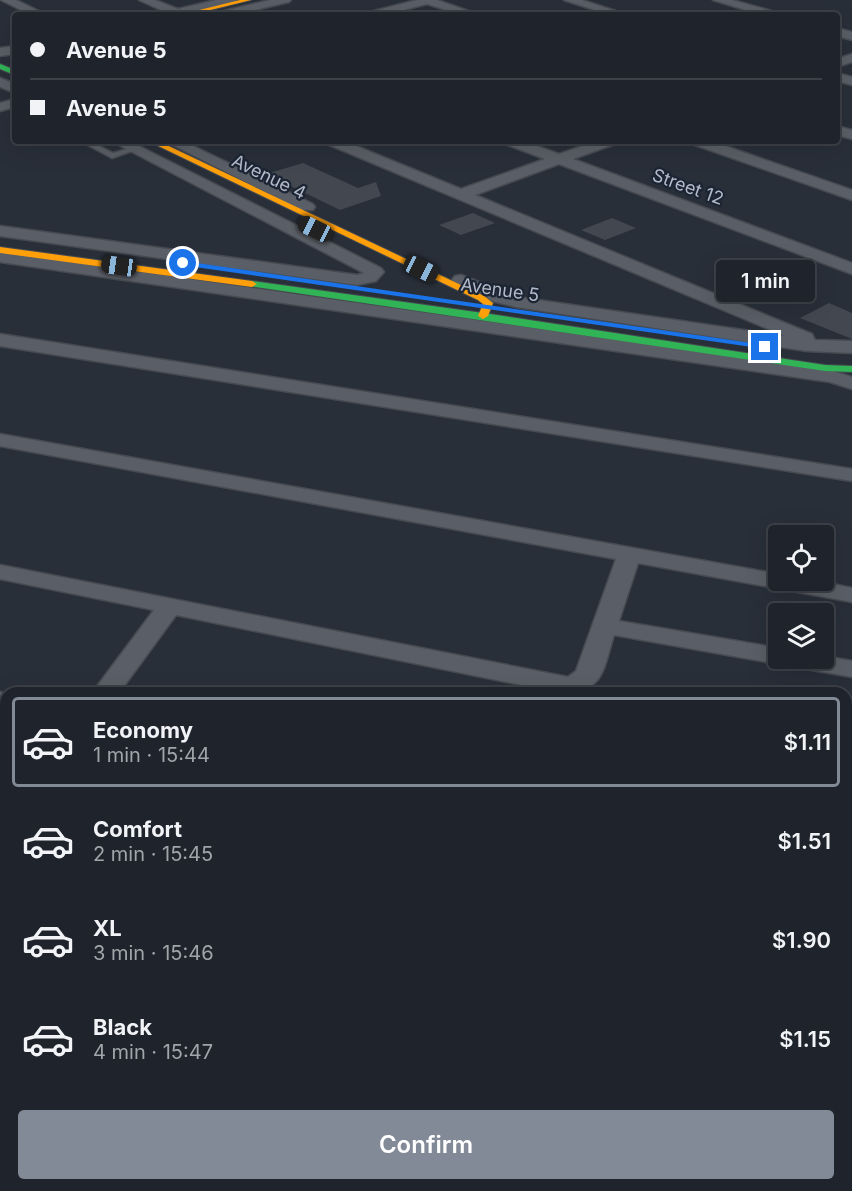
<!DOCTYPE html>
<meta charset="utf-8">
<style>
:root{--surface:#1f232b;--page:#2c2f37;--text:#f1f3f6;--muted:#a1a4a9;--line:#3c4047;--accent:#838a97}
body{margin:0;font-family:Inter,sans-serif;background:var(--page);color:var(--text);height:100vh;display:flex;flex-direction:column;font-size:22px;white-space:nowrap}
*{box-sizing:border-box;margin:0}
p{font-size:20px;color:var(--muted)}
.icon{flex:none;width:33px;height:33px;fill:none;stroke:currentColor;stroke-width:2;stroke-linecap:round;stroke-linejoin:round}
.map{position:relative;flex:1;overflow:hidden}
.drawer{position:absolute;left:0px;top:687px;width:852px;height:504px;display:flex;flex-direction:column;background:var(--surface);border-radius:18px 18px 0 0;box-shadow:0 6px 24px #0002,0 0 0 2px var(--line)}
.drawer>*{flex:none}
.banner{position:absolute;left:12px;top:12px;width:828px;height:132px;border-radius:6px;box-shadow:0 6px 24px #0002,0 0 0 2px var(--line);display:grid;align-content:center;height:132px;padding:0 18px;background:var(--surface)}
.tools{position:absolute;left:768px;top:525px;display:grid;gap:12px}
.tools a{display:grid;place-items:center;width:66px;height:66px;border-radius:6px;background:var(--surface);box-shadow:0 6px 24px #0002,0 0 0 2px var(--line);font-size:30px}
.end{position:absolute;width:27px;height:27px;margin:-14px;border:8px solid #1a73e8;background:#fff;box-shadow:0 0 0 3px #fff}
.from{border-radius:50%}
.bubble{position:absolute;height:42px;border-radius:6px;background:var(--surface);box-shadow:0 6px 24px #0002,0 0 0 2px var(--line);font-size:20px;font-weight:600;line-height:42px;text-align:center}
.car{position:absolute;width:18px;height:36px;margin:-18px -9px;border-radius:8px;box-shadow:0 0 4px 2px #0007;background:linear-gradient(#222 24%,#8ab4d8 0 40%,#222 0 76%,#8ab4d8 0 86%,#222 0)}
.banner b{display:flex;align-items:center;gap:21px;height:57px;font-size:22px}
.banner b+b{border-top:2px solid var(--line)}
.banner i{width:15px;height:15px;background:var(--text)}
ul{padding:10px 0 0;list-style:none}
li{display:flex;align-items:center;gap:18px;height:90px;margin:0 12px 9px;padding:0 6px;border:3px solid transparent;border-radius:6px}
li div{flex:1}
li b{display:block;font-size:22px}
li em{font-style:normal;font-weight:600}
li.selected{border-color:var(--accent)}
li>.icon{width:54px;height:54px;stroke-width:1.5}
.action{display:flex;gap:12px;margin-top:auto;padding:12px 18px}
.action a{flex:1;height:69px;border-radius:6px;background:var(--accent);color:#fff;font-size:24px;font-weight:600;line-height:69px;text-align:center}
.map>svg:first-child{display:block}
.building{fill:#424750}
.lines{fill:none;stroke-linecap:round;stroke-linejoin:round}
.lane-casing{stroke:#464a51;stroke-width:3}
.street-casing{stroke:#464a51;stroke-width:3}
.fast-casing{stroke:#464a51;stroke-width:2}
.slow-casing{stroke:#464a51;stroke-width:2}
.lane{fill:#5a5e66;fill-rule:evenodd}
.street{fill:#5a5e66;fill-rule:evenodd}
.fast{fill:#30b455;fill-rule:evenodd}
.slow{fill:#ff9f0a;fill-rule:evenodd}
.route{fill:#1a73e8}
.labels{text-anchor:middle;stroke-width:4.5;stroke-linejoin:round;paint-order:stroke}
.far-street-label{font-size:18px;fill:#b3bbca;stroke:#1c2534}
</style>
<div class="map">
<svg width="852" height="1191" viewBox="0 0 852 1191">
<rect width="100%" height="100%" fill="#292f39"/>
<g class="building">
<path d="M 303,163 L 358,188 L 376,182 L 381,196 L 340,210 L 266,174 Z"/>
<path d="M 473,213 L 495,223 L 461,235 L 439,225 Z"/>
<path d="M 612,218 L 636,228 L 605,240 L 581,230 Z"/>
<path d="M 829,303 L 852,313 L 852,339 L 800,318 Z"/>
</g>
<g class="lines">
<g class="lane-casing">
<path id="lane" d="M 80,141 L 89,141 L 113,153 L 134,147 L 138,149 L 112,158 Z"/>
</g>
<g class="street-casing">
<g id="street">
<path d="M 1,0 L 16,0 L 47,15 L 31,15 Z"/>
<path d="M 139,0 L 155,0 L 178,9 L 216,0 L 237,0 L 235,2 L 180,15 L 159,15 L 165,12 Z"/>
<path d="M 270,0 L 291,0 L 289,2 L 234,15 L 213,15 L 215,13 Z"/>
<path d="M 417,0 L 437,0 L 480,15 L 462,15 L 427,4 L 384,15 L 364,15 L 366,13 Z"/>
<path d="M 564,0 L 582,0 L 628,15 L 610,15 Z"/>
<path d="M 713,0 L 732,0 L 779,13 L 781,15 L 762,15 Z"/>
<path d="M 837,28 L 852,32 L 852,40 L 837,36 Z"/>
<path d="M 15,46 L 15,54 L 0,56 L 0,48 Z"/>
<path d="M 852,54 L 852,62 L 837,67 L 837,59 Z"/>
<path d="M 837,73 L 852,77 L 852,85 L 837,81 Z"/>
<path d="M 0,78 L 15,84 L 15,93 L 0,87 Z"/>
<path d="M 15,99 L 15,107 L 0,111 L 0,103 Z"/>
<path d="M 837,126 L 852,130 L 852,139 L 837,135 Z"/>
<path d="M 111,141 L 129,141 L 381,268 L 384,272 L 376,281 L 357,285 L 0,236 L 0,226 L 357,275 L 364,273 Z"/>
<path d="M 165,141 L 183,141 L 313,204 L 315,207 L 313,210 L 301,210 Z"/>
<path d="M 325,141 L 344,141 L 461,189 L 545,159 L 505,144 L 503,141 L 523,141 L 559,154 L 597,141 L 617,141 L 615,144 L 573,159 L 852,263 L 852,274 L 559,164 L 475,195 L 812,334 L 815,340 L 852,341 L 852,353 L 807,351 L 516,307 L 492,301 L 455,284 L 452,280 L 455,276 L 461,275 L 517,297 L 785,336 L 327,144 Z"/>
<path d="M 690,141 L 711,141 L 852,190 L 852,200 L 692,144 Z"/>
<path d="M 0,252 L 833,371 L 852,377 L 852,389 L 830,382 L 0,262 Z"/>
<path d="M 0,334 L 852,469 L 852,481 L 0,346 Z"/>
<path d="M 0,434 L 778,574 L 778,580 L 813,580 L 852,588 L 852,602 L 638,563 L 619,621 L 778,648 L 778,658 L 824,658 L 824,656 L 852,661 L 852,677 L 614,635 C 603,670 604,693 561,693 L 176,615 L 119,693 L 92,693 L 154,610 L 0,579 L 0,565 L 568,677 L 576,671 L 616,559 L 0,446 Z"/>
<path d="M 0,692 L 6,693 L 6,711 L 0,710 Z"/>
<path d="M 852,709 L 852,741 L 846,740 L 846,711 Z"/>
<path d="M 6,1168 L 6,1185 L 24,1185 L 22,1191 L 0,1191 L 0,1170 Z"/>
<path d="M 731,1185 L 767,1185 L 766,1191 L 730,1191 Z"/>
</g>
</g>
<g class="fast-casing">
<g id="fast">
<path d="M 0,64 L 15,70 L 15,75 L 0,69 Z"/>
<path d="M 252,281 L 483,313 L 825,365 L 852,366 L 852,372 L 825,371 L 249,286 L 249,282 Z"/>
</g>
</g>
<g class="slow-casing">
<g id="slow">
<path d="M 240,0 L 251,0 L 190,15 L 179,15 Z"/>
<path d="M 148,141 L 158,141 L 484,296 L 493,303 L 488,316 L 483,319 L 478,316 L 483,304 L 478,300 Z"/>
<path d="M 0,247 L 252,281 L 257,284 L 252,287 L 0,253 Z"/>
</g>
</g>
<use href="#lane" class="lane"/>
<use href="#street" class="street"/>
<use href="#fast" class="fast"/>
<use href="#slow" class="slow"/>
</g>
<path class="route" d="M 183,261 L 765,345 L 769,347 L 765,349 L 181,265 Z"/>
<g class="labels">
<g class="far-street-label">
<text transform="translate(269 177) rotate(26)" y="6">Avenue 4</text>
<text transform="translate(688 187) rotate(20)" y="6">Street 12</text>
<text transform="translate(500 290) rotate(8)" y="6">Avenue 5</text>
</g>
</g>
</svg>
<div class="tools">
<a><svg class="icon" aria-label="locate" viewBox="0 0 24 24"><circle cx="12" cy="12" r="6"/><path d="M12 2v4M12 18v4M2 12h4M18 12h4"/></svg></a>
<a><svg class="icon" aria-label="layers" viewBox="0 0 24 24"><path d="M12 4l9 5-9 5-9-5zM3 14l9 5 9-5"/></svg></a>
</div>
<i class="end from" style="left:183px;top:263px"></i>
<i class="end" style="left:765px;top:347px"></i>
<div class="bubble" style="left:716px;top:260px;width:99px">1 min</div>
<i class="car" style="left:315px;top:229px;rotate:296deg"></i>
<i class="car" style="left:119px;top:266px;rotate:278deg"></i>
<i class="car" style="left:421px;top:269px;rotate:116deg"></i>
<div class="banner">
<b><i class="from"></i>Avenue 5</b>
<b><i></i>Avenue 5</b>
</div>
<section class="drawer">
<ul>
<li class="selected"><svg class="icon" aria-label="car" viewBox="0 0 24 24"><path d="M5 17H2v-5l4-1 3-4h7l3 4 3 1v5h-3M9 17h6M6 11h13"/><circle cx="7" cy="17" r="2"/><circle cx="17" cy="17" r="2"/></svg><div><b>Economy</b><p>1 min · 15:44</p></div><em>$1.11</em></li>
<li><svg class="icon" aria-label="car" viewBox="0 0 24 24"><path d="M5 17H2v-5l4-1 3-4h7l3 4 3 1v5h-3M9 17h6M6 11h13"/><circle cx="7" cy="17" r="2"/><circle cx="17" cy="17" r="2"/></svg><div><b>Comfort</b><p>2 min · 15:45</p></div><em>$1.51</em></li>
<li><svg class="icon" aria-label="car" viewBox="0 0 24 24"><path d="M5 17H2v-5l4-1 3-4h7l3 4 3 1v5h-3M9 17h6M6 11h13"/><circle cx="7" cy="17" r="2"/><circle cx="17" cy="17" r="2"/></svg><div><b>XL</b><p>3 min · 15:46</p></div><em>$1.90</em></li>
<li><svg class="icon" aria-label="car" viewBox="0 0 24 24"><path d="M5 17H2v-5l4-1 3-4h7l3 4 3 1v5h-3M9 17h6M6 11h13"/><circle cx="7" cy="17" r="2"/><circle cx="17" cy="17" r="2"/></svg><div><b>Black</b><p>4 min · 15:47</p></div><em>$1.15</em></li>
</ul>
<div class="action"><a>Confirm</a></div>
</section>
</div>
